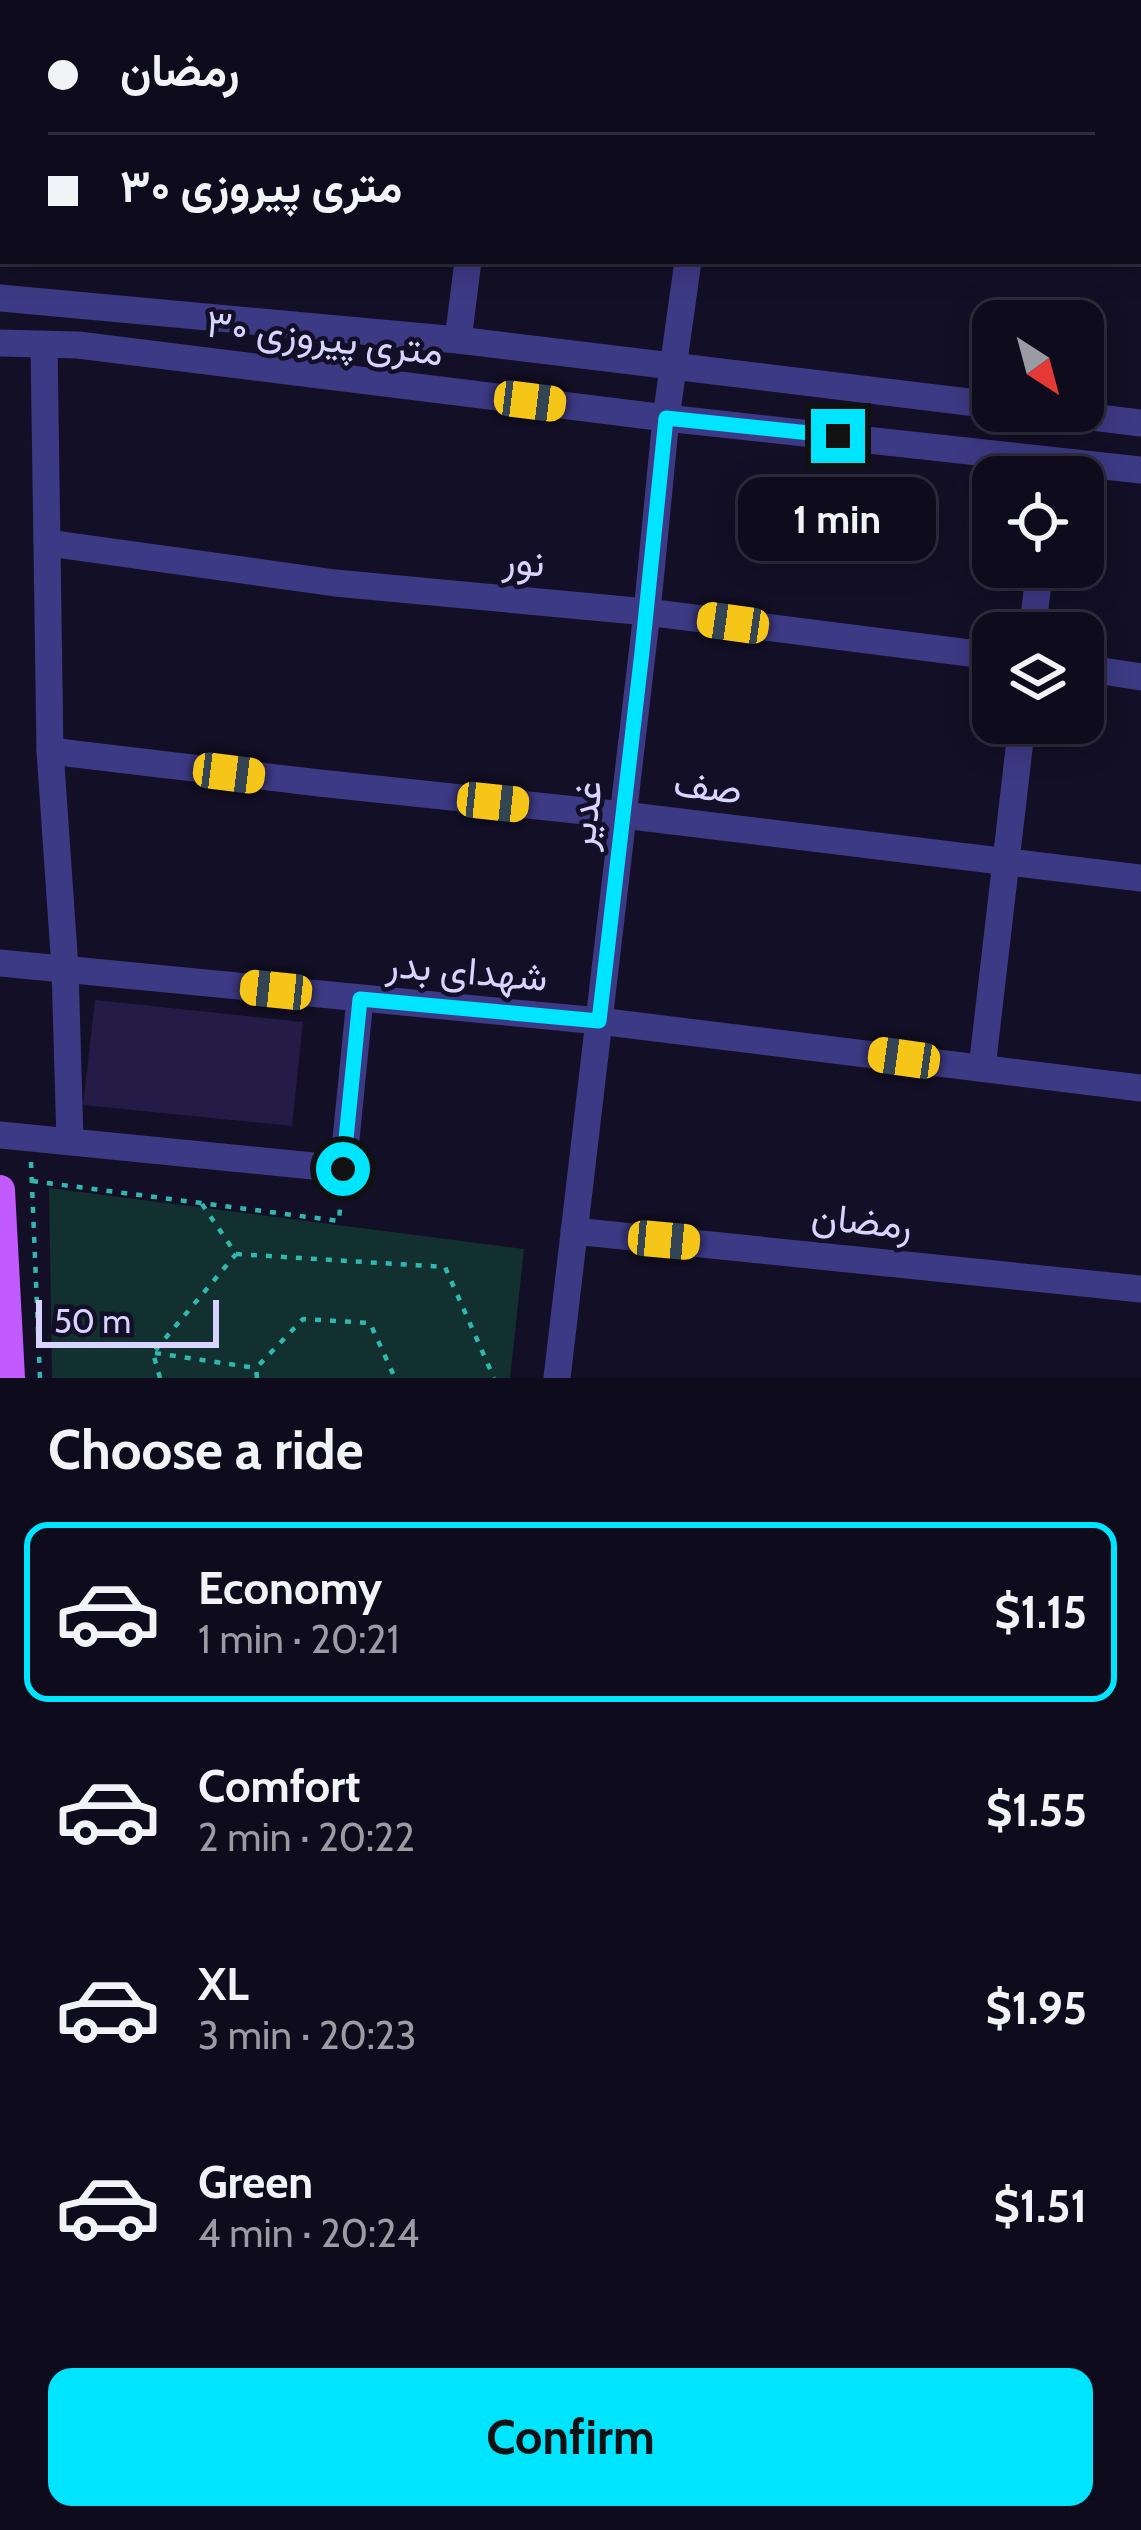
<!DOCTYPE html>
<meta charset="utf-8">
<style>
:root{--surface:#0e0b1c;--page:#171425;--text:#f1f3f6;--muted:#9b9ba3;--line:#2e2b3b;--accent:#00e5ff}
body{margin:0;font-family:Cabin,Vazirmatn,sans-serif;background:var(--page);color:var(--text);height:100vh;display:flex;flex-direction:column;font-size:45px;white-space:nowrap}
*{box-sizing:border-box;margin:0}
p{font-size:39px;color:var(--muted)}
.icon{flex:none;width:66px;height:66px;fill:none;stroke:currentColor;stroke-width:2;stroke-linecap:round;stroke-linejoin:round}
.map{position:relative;height:1378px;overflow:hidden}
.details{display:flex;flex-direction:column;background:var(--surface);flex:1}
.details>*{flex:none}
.top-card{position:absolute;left:0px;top:0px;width:1143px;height:264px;box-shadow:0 6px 30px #0003,0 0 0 3px var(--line);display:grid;align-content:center;height:264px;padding:0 48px;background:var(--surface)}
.needle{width:78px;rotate:144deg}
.buttons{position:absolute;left:972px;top:300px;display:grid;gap:24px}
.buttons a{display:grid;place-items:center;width:132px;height:132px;border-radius:24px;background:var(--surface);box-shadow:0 6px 30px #0003,0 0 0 3px var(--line);font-size:60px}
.scale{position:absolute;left:36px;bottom:30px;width:183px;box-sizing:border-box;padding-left:12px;border:6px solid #d9d4ff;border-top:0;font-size:33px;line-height:42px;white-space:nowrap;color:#d9d4ff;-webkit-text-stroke:9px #130f26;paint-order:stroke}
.end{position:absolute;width:54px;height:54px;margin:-27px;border:15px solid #00e5ff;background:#111;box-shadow:0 0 0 6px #111}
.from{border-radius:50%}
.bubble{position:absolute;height:84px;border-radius:24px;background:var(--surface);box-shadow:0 6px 30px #0003,0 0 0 3px var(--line);font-size:39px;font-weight:700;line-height:84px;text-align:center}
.car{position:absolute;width:36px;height:72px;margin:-36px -18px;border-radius:15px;box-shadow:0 0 9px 3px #0007;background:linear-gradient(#f5c518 24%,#345 0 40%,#f5c518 0 76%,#345 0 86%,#f5c518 0)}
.top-card b{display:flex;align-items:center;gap:42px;height:114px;font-size:45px}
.top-card b+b{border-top:3px solid var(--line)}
.top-card i{width:30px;height:30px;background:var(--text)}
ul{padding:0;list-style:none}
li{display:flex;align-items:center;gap:36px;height:180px;margin:0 24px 18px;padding:0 24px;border:6px solid transparent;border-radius:24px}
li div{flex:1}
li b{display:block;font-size:45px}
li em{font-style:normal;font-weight:700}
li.selected{border-color:var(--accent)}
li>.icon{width:108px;height:108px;stroke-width:1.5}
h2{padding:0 48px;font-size:54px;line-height:144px}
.cta{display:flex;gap:24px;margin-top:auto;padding:24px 48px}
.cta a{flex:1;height:138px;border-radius:24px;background:var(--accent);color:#111;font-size:48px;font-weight:700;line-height:138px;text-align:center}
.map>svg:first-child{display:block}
.green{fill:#12302f}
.building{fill:#241b47}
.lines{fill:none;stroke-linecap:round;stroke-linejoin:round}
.path{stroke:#2fb8b0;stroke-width:4.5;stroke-dasharray:6 9;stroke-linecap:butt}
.minor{stroke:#3d3a85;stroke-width:27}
.major{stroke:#c25bff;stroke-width:30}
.route{stroke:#00e5ff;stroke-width:15}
.labels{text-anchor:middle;stroke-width:9;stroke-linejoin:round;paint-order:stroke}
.street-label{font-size:39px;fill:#d9d4ff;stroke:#130f26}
</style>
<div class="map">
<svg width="1141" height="1378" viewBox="0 0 1141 1378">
<rect width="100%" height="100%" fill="#130f26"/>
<path class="green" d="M 49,1188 L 524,1249 L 510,1378 L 52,1378 Z"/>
<path class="building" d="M 95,1000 L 303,1022 L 292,1126 L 83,1105 Z"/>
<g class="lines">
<g class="path">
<path d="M 31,1162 L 40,1378"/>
<path d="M 32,1181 L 339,1221 L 341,1195"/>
<path d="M 202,1204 L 236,1254"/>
<path d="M 236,1254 L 445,1267 L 494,1378"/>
<path d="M 155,1353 L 256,1368"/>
<path d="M 160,1378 L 153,1353 L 236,1254"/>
<path d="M 257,1378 L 256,1368 L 303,1319 L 370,1323 L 395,1378"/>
</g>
<g class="minor">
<path d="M 206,0 L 234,3"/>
<path d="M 60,3 L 61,0"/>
<path d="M 725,3 L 726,0"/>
<path d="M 1140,84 L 1141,84"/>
<path d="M 1140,239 L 1141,239"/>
<path d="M 0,298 L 458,340 L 993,405"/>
<path d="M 458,340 L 468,261"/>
<path d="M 0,343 L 78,345 L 666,418 L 1141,470"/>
<path d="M 44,345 L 50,751 L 65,968 L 70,1141"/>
<path d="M 1043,411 L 1141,423"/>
<path d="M 48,543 L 335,583 L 647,612 L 993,656"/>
<path d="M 1032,633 L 1040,567"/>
<path d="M 1083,668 L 1141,677"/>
<path d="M 50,751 L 319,783 L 623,815 L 1141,878"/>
<path d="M 0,963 L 599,1021 L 1141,1088"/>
<path d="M 982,1068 L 1022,723"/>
<path d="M 0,1135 L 343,1169 L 360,999"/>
<path d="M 574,1231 L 1141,1289"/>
<path d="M 557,1378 L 647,612 L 666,418 L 688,261"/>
</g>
<path class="major" d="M 0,1190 L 10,1378"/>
</g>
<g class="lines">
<path class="route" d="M 343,1169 L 360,999 L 599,1021 L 642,652 L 666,418 L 838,436"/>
</g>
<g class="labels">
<g class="street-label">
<text transform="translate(325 337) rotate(7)" y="14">۳۰ متری پیروزی</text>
<text transform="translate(524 561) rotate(5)" y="14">نور</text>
<text transform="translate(708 786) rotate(7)" y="14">صف</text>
<text transform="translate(584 815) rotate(-83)" y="14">غدیر</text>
<text transform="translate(467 970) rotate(5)" y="14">شهدای بدر</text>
<text transform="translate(862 1220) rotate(6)" y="14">رمضان</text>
</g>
</g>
</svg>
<div class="buttons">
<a><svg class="needle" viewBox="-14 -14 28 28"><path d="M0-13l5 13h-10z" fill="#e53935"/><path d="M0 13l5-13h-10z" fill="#9b9ba3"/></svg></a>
<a><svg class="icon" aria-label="locate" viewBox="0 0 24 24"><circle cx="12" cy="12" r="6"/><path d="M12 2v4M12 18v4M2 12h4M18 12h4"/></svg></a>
<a><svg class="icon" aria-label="layers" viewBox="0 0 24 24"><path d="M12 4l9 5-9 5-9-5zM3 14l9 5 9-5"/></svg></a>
</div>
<div class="scale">50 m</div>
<i class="end from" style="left:343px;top:1169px"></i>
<i class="end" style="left:838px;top:436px"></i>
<div class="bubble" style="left:738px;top:477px;width:198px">1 min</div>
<i class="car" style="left:530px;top:401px;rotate:97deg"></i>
<i class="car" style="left:733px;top:623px;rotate:278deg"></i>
<i class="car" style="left:229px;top:773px;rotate:97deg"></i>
<i class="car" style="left:493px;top:802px;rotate:96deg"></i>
<i class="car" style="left:276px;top:990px;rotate:276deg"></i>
<i class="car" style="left:904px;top:1058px;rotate:278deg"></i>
<i class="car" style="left:664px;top:1240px;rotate:95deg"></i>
<div class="top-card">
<b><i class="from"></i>رمضان</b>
<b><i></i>۳۰ متری پیروزی</b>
</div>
</div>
<section class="details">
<h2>Choose a ride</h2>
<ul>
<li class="selected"><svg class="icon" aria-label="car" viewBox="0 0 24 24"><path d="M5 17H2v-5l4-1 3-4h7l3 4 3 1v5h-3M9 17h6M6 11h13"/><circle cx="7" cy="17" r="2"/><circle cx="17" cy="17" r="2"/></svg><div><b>Economy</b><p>1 min · 20:21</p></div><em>$1.15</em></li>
<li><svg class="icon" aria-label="car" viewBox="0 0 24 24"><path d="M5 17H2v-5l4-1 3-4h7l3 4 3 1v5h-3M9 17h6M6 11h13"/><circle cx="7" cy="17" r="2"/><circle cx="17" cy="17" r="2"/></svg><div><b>Comfort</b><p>2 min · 20:22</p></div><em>$1.55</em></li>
<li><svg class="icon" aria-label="car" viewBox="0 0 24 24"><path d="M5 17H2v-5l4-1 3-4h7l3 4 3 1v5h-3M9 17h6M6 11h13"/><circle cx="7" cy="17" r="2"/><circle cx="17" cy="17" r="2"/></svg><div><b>XL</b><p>3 min · 20:23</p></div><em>$1.95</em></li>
<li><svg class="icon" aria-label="car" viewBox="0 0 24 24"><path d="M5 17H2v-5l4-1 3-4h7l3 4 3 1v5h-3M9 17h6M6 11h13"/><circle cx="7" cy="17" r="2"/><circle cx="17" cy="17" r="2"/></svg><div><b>Green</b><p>4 min · 20:24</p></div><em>$1.51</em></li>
</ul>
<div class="cta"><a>Confirm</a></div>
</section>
